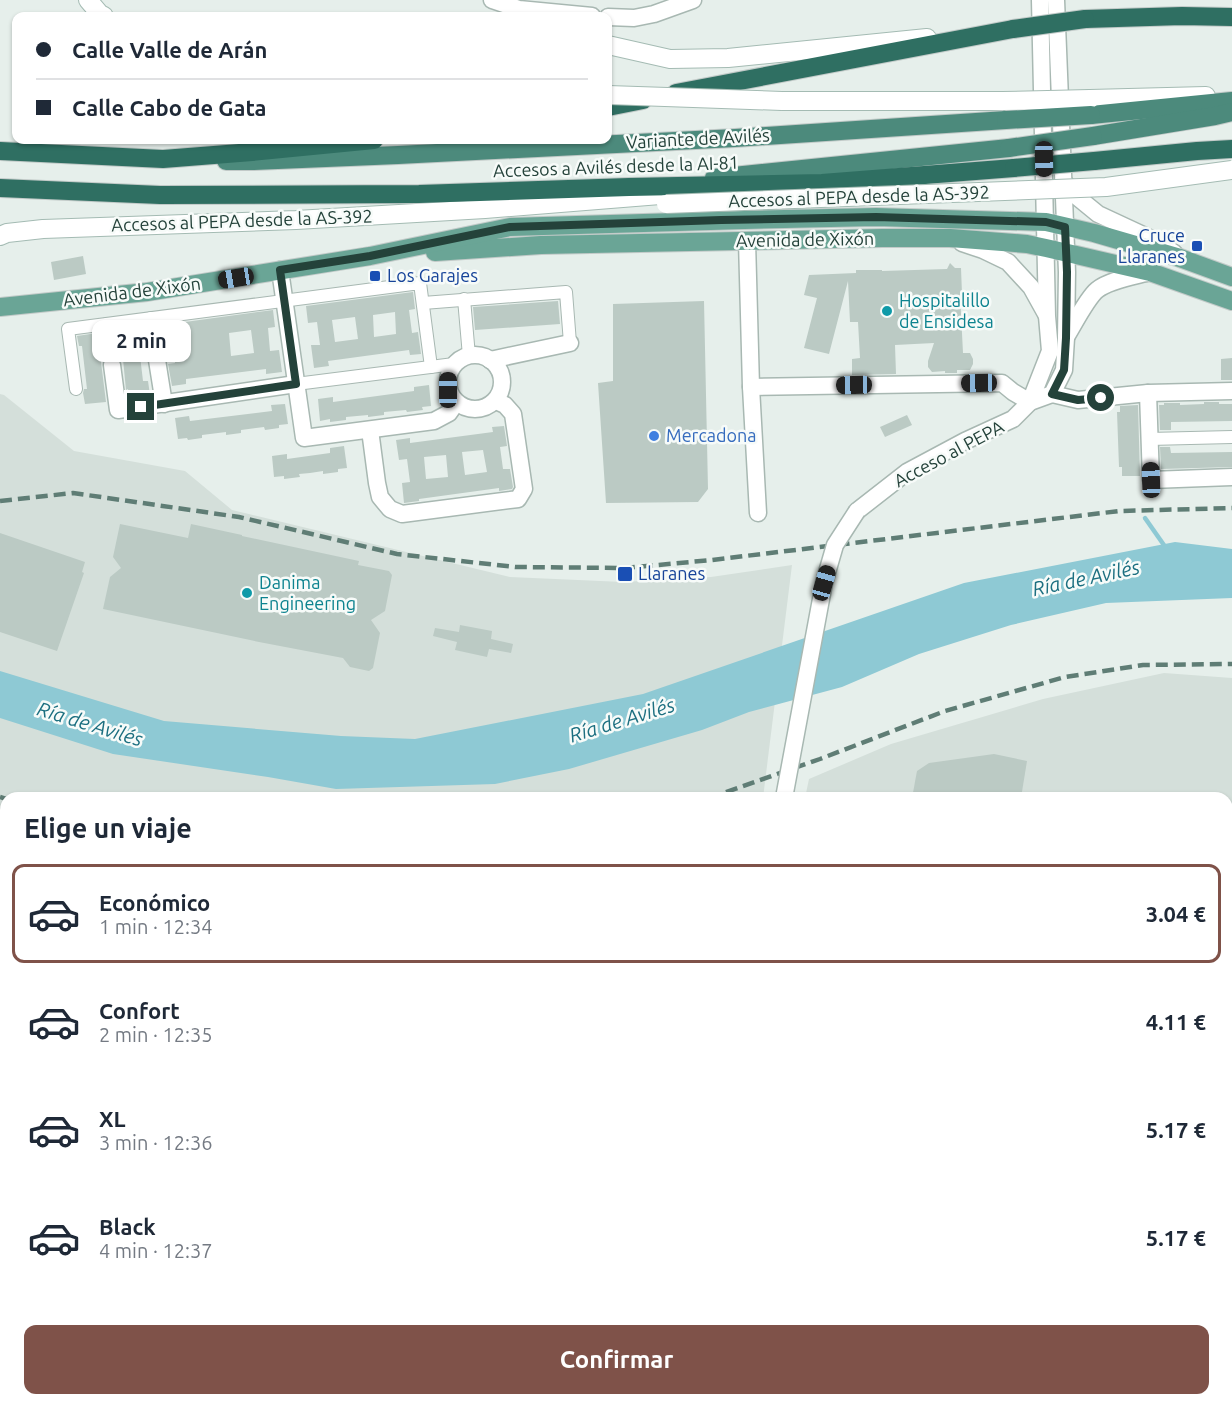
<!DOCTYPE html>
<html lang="es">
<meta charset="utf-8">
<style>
:root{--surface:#fff;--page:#f6f6f7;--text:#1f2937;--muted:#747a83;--line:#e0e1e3;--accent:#7f5249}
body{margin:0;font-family:Ubuntu,sans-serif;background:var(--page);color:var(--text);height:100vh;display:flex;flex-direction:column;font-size:22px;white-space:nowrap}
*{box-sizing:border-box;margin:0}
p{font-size:20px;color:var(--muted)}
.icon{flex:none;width:33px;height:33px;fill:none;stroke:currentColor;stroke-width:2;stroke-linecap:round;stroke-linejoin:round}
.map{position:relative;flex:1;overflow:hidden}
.details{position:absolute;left:0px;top:792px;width:1233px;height:614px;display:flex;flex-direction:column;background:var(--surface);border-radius:18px 18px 0 0;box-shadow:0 2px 4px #0004}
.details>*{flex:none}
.hud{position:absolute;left:12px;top:12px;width:600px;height:132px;border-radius:12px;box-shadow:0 2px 4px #0004;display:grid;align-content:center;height:132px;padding:0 24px;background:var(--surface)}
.end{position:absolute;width:27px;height:27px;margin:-14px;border:8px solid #24423a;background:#fff;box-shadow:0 0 0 3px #fff}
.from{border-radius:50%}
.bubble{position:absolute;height:42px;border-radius:12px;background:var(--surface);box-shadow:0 2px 4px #0004;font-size:20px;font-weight:600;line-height:42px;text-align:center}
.car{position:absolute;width:18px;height:36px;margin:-18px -9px;border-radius:8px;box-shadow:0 0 4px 2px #0007;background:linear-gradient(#222 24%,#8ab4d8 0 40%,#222 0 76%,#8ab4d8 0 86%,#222 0)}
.hud b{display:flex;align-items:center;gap:21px;height:57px;font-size:22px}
.hud b+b{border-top:2px solid var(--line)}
.hud i{width:15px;height:15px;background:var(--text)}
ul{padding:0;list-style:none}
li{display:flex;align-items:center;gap:18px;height:99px;margin:0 12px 9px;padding:0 12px;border:3px solid transparent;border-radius:12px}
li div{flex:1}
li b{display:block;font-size:22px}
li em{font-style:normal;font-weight:600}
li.current{border-color:var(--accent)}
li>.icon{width:54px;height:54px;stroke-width:1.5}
h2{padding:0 24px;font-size:27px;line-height:72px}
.cta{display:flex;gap:12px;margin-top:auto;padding:12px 24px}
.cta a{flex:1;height:69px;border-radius:12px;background:var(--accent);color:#fff;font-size:24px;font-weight:600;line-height:69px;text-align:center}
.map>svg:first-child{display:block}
.built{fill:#d4dfda}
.water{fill:#8ec9d4}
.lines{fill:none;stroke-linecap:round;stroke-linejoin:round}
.stream{stroke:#8ec9d4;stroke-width:4.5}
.building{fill:#bbcac4;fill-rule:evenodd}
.pedestrian-casing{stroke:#a8b8b2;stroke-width:14}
.minor-casing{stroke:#a8b8b2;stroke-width:19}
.secondary-casing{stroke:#a4bbb3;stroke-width:20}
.primary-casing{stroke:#c2cac8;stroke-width:20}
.trunk-casing{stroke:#c2cac8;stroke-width:20}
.motorway-casing{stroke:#c2cac8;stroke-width:20}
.pedestrian{stroke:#fff;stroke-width:12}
.minor{stroke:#fff;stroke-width:16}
.secondary{stroke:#fff;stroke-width:18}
.primary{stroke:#6aa596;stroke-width:18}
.trunk{stroke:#4c8a7c;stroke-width:18}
.motorway{stroke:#2f6f62;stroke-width:18}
.rail{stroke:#5f7d75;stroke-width:4.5;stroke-dasharray:12 6;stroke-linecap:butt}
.minor-bridge-casing{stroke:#a8b8b2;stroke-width:19;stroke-linecap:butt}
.secondary-bridge-casing{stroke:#a4bbb3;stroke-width:20;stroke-linecap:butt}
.trunk-bridge-casing{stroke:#c2cac8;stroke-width:20;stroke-linecap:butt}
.motorway-bridge-casing{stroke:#c2cac8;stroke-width:20;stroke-linecap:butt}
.minor-bridge{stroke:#fff;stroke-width:16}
.secondary-bridge{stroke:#fff;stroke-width:18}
.trunk-bridge{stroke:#4c8a7c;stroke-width:18}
.motorway-bridge{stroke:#2f6f62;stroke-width:18}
.route{stroke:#24423a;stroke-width:8}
.transit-dot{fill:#1a4fb4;stroke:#f7fbf9;stroke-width:2}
.culture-dot{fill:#0f9aa8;stroke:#f7fbf9;stroke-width:2}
.shop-dot{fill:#3f7fe0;stroke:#f7fbf9;stroke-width:2}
.labels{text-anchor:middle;stroke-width:5;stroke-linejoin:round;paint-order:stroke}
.street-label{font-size:18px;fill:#24423a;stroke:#f7fbf9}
.transit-label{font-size:18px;fill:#164399;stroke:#f7fbf9;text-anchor:start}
.culture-label{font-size:18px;fill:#0d838f;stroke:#f7fbf9;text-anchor:start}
.shop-label{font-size:18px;fill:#366cbe;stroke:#f7fbf9;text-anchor:start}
.water-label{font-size:20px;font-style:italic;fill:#1c6f80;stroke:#f7fbf9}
</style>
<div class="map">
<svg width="1232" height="1405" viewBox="0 0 1232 1405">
<rect width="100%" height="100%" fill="#e6efeb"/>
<g class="built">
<path d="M 0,394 L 4,395 L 74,451 L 185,471 L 232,510 L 510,577 L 623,582 L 711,577 L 792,565 L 763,798 L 6,798 L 6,812 L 0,810 Z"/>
<path d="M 1164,673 L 1232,678 L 1232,1405 L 1135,1405 L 1101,1400 L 1227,1400 L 1227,798 L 805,798 L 809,779 L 891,744 L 1043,699 Z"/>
<path d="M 0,835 L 6,837 L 6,1400 L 966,1400 L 984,1405 L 0,1405 Z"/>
</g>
<path class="water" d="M 1175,542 L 1232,549 L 1232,598 L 1106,603 L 1011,625 L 919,654 L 842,687 L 749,712 L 702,730 L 569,769 L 495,784 L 336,789 L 268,777 L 113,754 L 0,718 L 0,671 L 164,721 L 341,736 L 415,739 L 643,694 L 964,583 Z"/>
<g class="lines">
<path class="stream" d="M 1145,518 L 1166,548"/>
</g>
<g class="building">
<path d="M 83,256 L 86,274 L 54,280 L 51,262 Z"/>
<path d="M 950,263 L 955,268 L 961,268 L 962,294 L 960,294 L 963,353 L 970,353 L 973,359 L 973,364 L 970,370 L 957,370 L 957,373 L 945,373 L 945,371 L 932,372 L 928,367 L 928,361 L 934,343 L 895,345 L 896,374 L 852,375 L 852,359 L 860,358 L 858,322 L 850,322 L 848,281 L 829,354 L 804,348 L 817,298 L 804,295 L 809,275 L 856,273 L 856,270 L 882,270 L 882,271 L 947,269 Z"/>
<path d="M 413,292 L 415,309 L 409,310 L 412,333 L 418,332 L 421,354 L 410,355 L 409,350 L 328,361 L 329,366 L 314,368 L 311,345 L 320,345 L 317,322 L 308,323 L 306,306 ZM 395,312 L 396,334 L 374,337 L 373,315 ZM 355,317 L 358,339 L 335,342 L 332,320 Z"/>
<path d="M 558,301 L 560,324 L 475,330 L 473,307 Z"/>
<path d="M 704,301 L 708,489 L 698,502 L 606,503 L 598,383 L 613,381 L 613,304 Z"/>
<path d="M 273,310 L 275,327 L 268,328 L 270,351 L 279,350 L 282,372 L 266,374 L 266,369 L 186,379 L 186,384 L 172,386 L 168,364 L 175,363 L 175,353 L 173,341 L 165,342 L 163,325 ZM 251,330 L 254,353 L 231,356 L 229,333 Z"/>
<path d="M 141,328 L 143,338 L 138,339 L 143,381 L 148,381 L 150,395 L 129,398 L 128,389 L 126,390 L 122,349 L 118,350 L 117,335 L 120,334 L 120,331 Z"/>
<path d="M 97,333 L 98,338 L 100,338 L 102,353 L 100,354 L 106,402 L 85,404 L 83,393 L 84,389 L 87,389 L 82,346 L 79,346 L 77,336 Z"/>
<path d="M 1232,358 L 1232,380 L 1221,380 L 1221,359 Z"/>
<path d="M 429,385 L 431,406 L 422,407 L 423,410 L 407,412 L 406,410 L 384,412 L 384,415 L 368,417 L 368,415 L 346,417 L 346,420 L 330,422 L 330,419 L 320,421 L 318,399 L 333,397 L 333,402 L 414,391 L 414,387 Z"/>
<path d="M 1204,402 L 1219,402 L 1219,404 L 1232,404 L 1232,421 L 1171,422 L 1171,430 L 1160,430 L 1159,405 L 1164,405 L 1164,403 L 1180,403 L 1180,405 L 1204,404 Z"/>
<path d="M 285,404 L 288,424 L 279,425 L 279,428 L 265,430 L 264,427 L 241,430 L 241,433 L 226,435 L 226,432 L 202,435 L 202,438 L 188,440 L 187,438 L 178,439 L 175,418 L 189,416 L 190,421 L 272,411 L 271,405 Z"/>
<path d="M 1138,405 L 1140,476 L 1122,476 L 1122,467 L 1119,467 L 1117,412 L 1120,412 L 1120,406 Z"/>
<path d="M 907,415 L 912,425 L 885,437 L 880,427 Z"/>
<path d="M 504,426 L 507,446 L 500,447 L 503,469 L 510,469 L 513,487 L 512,489 L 499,491 L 499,488 L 419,499 L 419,501 L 404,503 L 402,483 L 410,482 L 407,459 L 399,460 L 396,440 L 410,438 L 410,443 L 493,432 L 492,427 ZM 483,450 L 487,472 L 465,475 L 462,452 ZM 446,455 L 448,477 L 426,479 L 424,457 Z"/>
<path d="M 344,446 L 347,468 L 338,469 L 338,472 L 323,474 L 323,471 L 310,473 L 299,474 L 300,477 L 284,479 L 284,476 L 274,477 L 272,456 L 287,454 L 287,459 L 330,453 L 330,448 Z"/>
<path d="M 1160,447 L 1170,447 L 1171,453 L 1232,452 L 1232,467 L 1161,469 Z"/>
<path d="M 120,524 L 188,538 L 191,524 L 242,535 L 242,536 L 359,561 L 358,565 L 389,571 L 392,575 L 385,611 L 371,620 L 380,633 L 373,668 L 369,671 L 350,667 L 343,658 L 259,642 L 103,609 L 110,577 L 121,568 L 113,557 Z"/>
<path d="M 0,533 L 85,562 L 82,572 L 84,573 L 57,651 L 0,632 Z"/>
<path d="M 460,625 L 492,631 L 491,639 L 513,644 L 511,653 L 489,649 L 487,657 L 455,650 L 457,642 L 433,636 L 435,628 L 459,632 Z"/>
<path d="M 994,754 L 1027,761 L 1021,798 L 912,798 L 917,771 L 929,763 Z"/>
</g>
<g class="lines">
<g class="pedestrian-casing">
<g id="pedestrian">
<path d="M 464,299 L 469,356"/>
<path d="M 423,303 L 566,292 L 570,343"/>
<path d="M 151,318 L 157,360"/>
<path d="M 107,324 L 112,365"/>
<path d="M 296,384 L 454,364"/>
<path d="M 76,389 L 68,329 L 420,283 L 431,367"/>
<path d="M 1149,439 L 1232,437"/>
</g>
</g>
<g class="minor-casing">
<g id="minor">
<path d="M 492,0 L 519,9 L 592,16"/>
<path d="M 608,17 L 634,18 L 654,14 L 693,0"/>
<path d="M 1063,181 L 1076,196 L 1098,214 L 1156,241 L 1174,253"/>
<path d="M 747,241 L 751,387 L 758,513"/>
<path d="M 962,243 L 983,250 L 1008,262 L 1031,287 L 1046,314"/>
<path d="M 280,270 L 304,438 L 434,421 L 449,413 L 456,403"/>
<path d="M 1066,337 C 1073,326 1087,298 1097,290 C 1109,280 1135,276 1150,272"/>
<circle cx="475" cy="382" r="27"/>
<path d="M 157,360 L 164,404"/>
<path d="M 490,360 L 570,343"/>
<path d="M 112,365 L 118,410 L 296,384"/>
<path d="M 751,387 L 1002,383 L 1013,392 L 1030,402"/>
<path d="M 1148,393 L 1151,480 L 1232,477"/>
<path d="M 1052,394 L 1078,400 L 1148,393 L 1232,391"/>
<path d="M 1030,402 L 1050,351 L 1047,316 L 1040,0"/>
<path d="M 370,430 L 377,483 L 380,497 L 390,509 L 402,514 L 518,499 L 524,489 L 513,414 L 505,405 L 496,401"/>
<path d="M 857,511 L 907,472 L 965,441 L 1013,419 L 1030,402 L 1052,394 L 1064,370 L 1066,338 L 1067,272 L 1056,0"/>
<path d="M 0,820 L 6,822"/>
<path d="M 1016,1400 L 1029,1405"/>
<path d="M 307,1405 L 311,1400"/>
<path d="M 419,1405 L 423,1400"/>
</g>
</g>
<g class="secondary-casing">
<g id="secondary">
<path d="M 88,0 L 100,14 L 104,16"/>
<path d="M 608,45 L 670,59 L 728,58 L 927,38"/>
<path d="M 1090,99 L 1206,96"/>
<path d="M 782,101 L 1003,101"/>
<path d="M 0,236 L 7,233 L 43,229 L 296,220 L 485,209 L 685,193"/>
</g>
</g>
<g class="primary-casing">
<g id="primary">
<path d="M 435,252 L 541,245 L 882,238 L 950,238 L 1027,244 L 1046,248 L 1150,272 L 1232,301"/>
<path d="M 0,307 L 147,292 L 370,256 L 510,227 L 744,220 L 876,217 L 1046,222 L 1094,233 L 1180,258 L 1232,277"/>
</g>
</g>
<g class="trunk-casing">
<g id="trunk">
<path d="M 1091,115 L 1232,101"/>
<path d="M 1093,136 L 1215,116 L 1232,112"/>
<path d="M 226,161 L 253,161 L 398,155 L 735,138 L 1006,120"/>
<path d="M 714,178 L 1009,148"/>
</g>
</g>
<g class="motorway-casing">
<g id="motorway">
<path d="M 1085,19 L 1182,16 L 1232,17"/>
<path d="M 676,93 L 1013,29"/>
<path d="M 608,107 L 643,100"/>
<path d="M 0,151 L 163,159 L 252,152 L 374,140"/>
<path d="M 1094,161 L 1197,151 L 1232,149"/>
<path d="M 0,188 L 160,195 L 419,194 L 629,187 L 822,183 L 1014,168"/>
</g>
</g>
<use href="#pedestrian" class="pedestrian"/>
<use href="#minor" class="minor"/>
<use href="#secondary" class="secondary"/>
<use href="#primary" class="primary"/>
<use href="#trunk" class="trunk"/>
<use href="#motorway" class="motorway"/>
<g class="rail">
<path d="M 0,501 L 73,493 L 239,517 L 397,554 L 515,567 L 625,568 L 712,560 L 1119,511 L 1232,508"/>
<path d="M 0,797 L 6,799"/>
<path d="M 709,798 L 820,759 L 945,711 L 1065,677 L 1143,665 L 1232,664"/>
</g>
<g class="minor-bridge-casing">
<path id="minor-bridge" d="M 784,798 L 824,583 L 835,545 L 857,511"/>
</g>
<g class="secondary-bridge-casing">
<g id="secondary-bridge">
<path d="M 608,95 L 782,101"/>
<path d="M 1003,101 L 1090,99"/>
<path d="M 666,204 L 1106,187 L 1232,170"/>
</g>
</g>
<g class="trunk-bridge-casing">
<g id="trunk-bridge">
<path d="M 1006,120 L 1091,115"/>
<path d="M 1009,148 L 1093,136"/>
</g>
</g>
<g class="motorway-bridge-casing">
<g id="motorway-bridge">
<path d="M 1013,29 L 1085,19"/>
<path d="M 1014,168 L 1094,161"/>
</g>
</g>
<use href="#minor-bridge" class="minor-bridge"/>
<use href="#secondary-bridge" class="secondary-bridge"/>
<use href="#trunk-bridge" class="trunk-bridge"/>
<use href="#motorway-bridge" class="motorway-bridge"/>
</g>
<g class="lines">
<path class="route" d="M 141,407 L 296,384 L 280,270 L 370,256 L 510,227 L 721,220 L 876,217 L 1046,222 L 1065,227 L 1067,272 L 1066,338 L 1064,370 L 1052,394 L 1078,400 L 1101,398"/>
</g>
<g class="transit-dot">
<rect x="1191" y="240" width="12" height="12" rx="3"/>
<rect x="369" y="270" width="12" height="12" rx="3"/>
<rect x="617" y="566" width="16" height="16" rx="3"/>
</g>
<g class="culture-dot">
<circle cx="887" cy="311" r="6"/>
<circle cx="247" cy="593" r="6"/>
</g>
<circle class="shop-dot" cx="654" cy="436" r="6"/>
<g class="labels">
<g class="street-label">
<text transform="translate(698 139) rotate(-3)" y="6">Variante de Avilés</text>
<text transform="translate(616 167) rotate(-2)" y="6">Accesos a Avilés desde la AI-81</text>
<text transform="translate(859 197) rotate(-2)" y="6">Accesos al PEPA desde la AS-392</text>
<text transform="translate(242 221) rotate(-2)" y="6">Accesos al PEPA desde la AS-392</text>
<text transform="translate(805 240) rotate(-1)" y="6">Avenida de Xixón</text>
<text transform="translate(132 292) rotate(-7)" y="6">Avenida de Xixón</text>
<text transform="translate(949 454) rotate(-28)" y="6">Acceso al PEPA</text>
</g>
<g class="transit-label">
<text x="1185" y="242" text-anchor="end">Cruce<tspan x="1185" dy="21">Llaranes</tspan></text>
<text x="387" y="282">Los Garajes</text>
<text x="638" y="580">Llaranes</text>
</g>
<g class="culture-label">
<text x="899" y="307">Hospitalillo<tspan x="899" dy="21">de Ensidesa</tspan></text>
<text x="259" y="589">Danima<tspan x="259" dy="21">Engineering</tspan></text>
</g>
<g class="shop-label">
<text x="666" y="442">Mercadona</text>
</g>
<g class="water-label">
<text transform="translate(1086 578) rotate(-12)" y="7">Ría de Avilés</text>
<text transform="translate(622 720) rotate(-17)" y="7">Ría de Avilés</text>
<text transform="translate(90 724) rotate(17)" y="7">Ría de Avilés</text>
</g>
</g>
</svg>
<i class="end from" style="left:1101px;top:398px"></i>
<i class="end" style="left:141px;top:407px"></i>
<div class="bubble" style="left:92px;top:320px;width:99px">2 min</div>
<i class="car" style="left:1044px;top:159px;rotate:179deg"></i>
<i class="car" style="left:236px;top:278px;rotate:261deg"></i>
<i class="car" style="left:979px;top:383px;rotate:269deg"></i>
<i class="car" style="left:854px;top:385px;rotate:269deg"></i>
<i class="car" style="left:448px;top:390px;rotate:0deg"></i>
<i class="car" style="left:1151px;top:480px;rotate:358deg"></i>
<i class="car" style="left:824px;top:583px;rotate:16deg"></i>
<div class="hud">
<b><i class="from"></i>Calle Valle de Arán</b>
<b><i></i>Calle Cabo de Gata</b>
</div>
<section class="details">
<h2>Elige un viaje</h2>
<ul>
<li class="current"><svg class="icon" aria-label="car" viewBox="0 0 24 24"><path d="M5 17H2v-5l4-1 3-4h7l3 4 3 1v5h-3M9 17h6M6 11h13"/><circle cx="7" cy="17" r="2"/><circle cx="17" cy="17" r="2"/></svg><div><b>Económico</b><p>1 min · 12:34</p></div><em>3.04 €</em></li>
<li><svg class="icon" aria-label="car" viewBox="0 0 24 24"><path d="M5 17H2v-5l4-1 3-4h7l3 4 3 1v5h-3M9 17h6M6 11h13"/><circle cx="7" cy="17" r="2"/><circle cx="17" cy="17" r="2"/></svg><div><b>Confort</b><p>2 min · 12:35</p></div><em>4.11 €</em></li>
<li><svg class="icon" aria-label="car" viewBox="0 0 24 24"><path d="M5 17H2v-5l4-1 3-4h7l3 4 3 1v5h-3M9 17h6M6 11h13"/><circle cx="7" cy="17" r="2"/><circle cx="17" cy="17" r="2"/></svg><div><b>XL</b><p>3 min · 12:36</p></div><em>5.17 €</em></li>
<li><svg class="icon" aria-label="car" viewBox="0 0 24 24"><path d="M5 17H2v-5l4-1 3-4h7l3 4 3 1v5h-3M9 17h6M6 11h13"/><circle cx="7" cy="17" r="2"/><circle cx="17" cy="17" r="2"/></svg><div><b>Black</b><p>4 min · 12:37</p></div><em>5.17 €</em></li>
</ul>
<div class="cta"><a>Confirmar</a></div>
</section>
</div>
